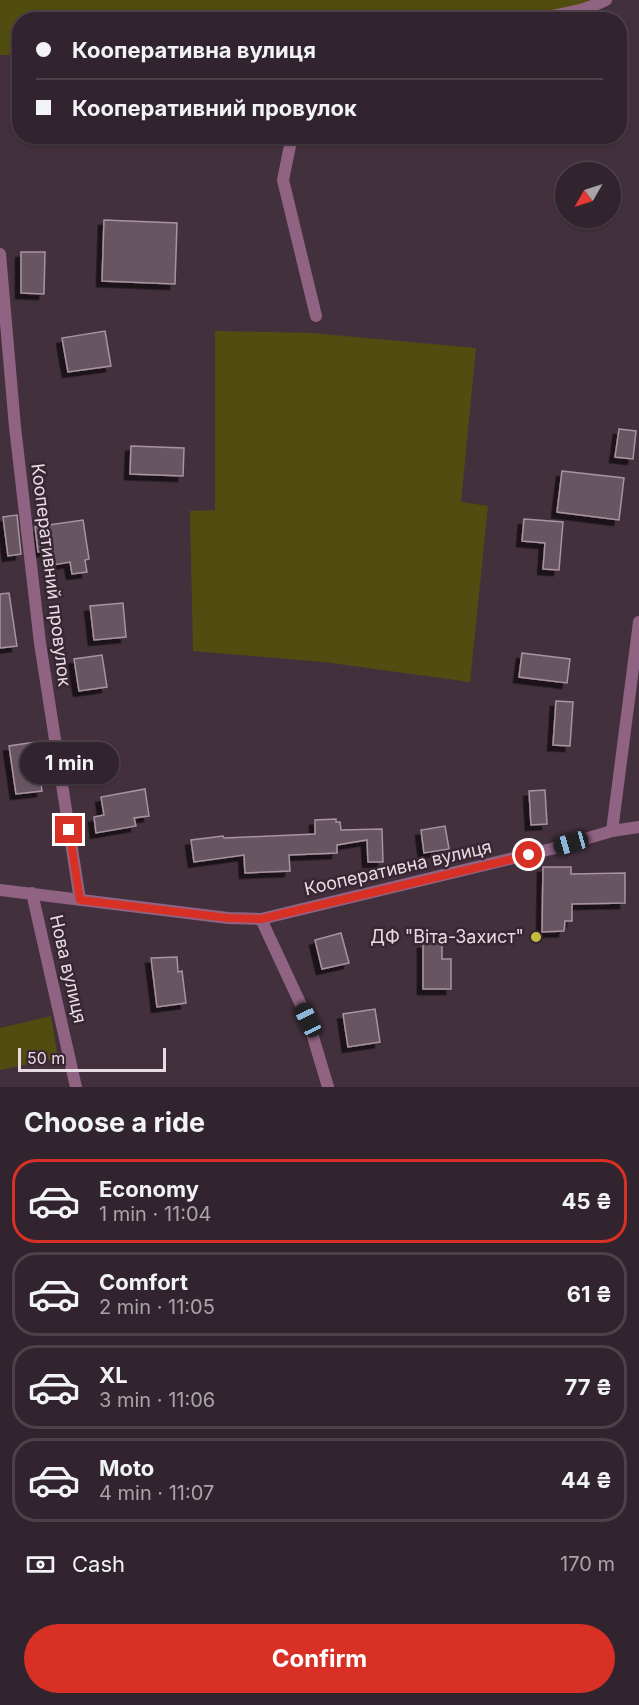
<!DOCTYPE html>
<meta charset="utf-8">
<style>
:root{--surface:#32242e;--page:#3d303a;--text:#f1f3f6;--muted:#a8a4aa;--line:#4d414a;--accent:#d93025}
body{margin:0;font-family:Inter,sans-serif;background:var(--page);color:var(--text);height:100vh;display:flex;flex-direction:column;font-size:22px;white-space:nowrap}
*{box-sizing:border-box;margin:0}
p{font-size:20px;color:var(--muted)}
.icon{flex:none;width:33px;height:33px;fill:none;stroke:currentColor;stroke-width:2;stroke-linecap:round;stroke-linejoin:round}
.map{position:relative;height:1087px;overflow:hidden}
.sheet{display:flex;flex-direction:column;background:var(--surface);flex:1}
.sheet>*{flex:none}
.guide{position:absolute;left:12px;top:12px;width:615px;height:132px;border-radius:24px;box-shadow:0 2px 4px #0004,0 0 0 2px var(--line);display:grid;align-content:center;height:132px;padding:0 24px;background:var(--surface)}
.needle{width:39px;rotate:231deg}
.buttons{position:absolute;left:555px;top:162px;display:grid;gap:12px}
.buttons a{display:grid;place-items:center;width:66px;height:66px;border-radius:50%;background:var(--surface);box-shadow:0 2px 4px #0004,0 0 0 2px var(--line);font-size:30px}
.scale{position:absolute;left:18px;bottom:15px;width:148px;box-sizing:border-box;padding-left:6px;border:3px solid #e8dce4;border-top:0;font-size:16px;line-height:21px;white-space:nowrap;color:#e8dce4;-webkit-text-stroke:4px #382633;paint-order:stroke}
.end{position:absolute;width:27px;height:27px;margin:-14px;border:8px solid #d93025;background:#fff;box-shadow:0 0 0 3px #fff}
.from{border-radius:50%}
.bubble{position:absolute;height:42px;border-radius:21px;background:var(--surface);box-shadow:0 2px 4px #0004,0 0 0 2px var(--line);font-size:20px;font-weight:700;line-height:42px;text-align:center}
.car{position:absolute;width:18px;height:36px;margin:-18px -9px;border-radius:8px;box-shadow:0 0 4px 2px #0007;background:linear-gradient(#222 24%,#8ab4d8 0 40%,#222 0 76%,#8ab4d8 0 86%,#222 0)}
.guide b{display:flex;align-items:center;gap:21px;height:57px;font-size:22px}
.guide b+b{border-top:2px solid var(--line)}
.guide i{width:15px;height:15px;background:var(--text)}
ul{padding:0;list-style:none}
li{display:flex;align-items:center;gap:18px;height:84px;margin:0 12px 9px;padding:0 12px;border:3px solid var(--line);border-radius:24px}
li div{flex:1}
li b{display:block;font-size:22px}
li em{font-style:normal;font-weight:700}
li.on{border-color:var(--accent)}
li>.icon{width:54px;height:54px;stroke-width:1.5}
h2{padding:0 24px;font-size:27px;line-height:72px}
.pay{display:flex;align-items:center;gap:15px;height:66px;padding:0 24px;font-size:22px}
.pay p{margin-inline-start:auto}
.primary-button{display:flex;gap:12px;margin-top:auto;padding:12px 24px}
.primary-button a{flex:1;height:69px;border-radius:36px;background:var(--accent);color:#fff;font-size:24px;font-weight:700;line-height:69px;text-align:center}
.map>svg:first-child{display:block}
.green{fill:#514d10}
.building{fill:#685462;stroke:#a993a1;stroke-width:1.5;filter:url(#shadow)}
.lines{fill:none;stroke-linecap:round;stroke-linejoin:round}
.minor{stroke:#916383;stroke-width:12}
.route{stroke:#d93025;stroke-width:8}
.poi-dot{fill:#c4bc3e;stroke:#382633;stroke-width:2}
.labels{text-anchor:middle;stroke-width:5;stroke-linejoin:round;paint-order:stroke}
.street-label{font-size:18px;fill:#e8dce4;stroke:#382633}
.poi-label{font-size:18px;fill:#e8dce4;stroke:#382633;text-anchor:end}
</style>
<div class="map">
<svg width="639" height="1087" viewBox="0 0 639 1087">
<defs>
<filter id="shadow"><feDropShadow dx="-5.5" dy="5.5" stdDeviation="0" flood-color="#0009"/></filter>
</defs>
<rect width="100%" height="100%" fill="#43303d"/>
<g class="green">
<path d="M 0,0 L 606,0 L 531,20 L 20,20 L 19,55 L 0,55 Z"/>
<path d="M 215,331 L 311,333 L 476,348 L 461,502 L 488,506 L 470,682 L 324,662 L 193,651 L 190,511 L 215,510 Z"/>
<path d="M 51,1016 L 58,1058 L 0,1070 L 0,1028 Z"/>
</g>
<g class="building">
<path d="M 104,220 L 177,223 L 175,284 L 102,281 Z"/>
<path d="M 21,252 L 45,252 L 44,294 L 21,293 Z"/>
<path d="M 105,331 L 111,366 L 68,372 L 62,338 Z"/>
<path d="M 619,429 L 636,431 L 633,459 L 615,457 Z"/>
<path d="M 131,446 L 184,448 L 183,476 L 130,474 Z"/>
<path d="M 562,471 L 624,478 L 619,520 L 557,512 Z"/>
<path d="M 17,515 L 21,554 L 8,556 L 3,517 Z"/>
<path d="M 524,519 L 563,522 L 559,570 L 543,569 L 545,543 L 522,541 Z"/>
<path d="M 83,520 L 89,559 L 85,560 L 87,572 L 72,574 L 70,562 L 53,565 L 51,550 L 38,552 L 35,527 Z"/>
<path d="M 9,593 L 17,646 L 0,648 L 0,594 Z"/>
<path d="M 123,603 L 126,637 L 94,640 L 90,606 Z"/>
<path d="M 522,653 L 570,659 L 567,683 L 519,677 Z"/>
<path d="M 102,655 L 107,687 L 79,691 L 74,659 Z"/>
<path d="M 556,701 L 573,702 L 570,746 L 553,745 Z"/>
<path d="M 35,742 L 42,791 L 16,794 L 9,746 Z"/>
<path d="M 145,789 L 149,816 L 134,818 L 136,826 L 96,833 L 94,817 L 104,815 L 101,797 Z"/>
<path d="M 545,790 L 547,824 L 531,825 L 529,791 Z"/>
<path d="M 336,819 L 336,822 L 340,822 L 341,830 L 382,829 L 383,862 L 368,862 L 367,840 L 337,845 L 337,853 L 289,855 L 290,871 L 245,873 L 244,855 L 194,862 L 191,840 L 223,836 L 224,838 L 315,834 L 315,820 Z"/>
<path d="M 445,826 L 449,849 L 424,853 L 421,830 Z"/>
<path d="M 543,867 L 571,867 L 571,874 L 625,873 L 625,903 L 572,904 L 572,921 L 565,921 L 564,931 L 542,932 Z"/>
<path d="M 341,933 L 349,963 L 322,969 L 315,940 Z"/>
<path d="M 423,943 L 442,943 L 442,959 L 451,959 L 451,989 L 423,989 Z"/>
<path d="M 177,957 L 178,972 L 182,971 L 186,1003 L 157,1007 L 151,958 Z"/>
<path d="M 375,1009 L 380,1042 L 348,1047 L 343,1014 Z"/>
</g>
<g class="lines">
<g class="minor">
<path d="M 531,20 C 556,15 583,12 606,0"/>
<path d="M 292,136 L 283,180 L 316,316"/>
<path d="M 0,254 L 15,427 L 40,643 L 80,900"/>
<path d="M 612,831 L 639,622"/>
<path d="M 0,890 L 228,918 L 261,919 L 551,849 L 612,831 L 639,827"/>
<path d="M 32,893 L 76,1087"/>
<path d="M 261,919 L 308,1020 L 328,1087"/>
</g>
</g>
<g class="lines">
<path class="route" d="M 69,830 L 80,900 L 228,918 L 261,919 L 529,855"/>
</g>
<circle class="poi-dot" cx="536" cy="937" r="6"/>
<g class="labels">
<g class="street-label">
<text transform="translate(51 575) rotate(83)" y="6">Кооперативний провулок</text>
<text transform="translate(398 868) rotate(-13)" y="6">Кооперативна вулиця</text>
<text transform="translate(68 969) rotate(77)" y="6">Нова вулиця</text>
</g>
<g class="poi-label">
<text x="524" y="943">ДФ "Віта-Захист"</text>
</g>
</g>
</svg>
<div class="buttons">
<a><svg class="needle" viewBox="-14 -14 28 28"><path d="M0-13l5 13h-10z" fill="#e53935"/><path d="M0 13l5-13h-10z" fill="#a8a4aa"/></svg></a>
</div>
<div class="scale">50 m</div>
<i class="end from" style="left:529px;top:855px"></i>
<i class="end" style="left:69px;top:830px"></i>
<div class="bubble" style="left:20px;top:742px;width:99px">1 min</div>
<i class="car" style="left:571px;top:843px;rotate:254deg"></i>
<i class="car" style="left:308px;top:1020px;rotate:335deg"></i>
<div class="guide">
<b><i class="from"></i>Кооперативна вулиця</b>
<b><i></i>Кооперативний провулок</b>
</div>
</div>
<section class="sheet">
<h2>Choose a ride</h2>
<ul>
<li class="on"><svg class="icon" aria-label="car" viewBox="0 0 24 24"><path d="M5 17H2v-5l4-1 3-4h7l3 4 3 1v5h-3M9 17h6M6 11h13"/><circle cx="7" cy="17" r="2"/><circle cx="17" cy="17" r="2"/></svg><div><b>Economy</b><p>1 min · 11:04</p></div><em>45 ₴</em></li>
<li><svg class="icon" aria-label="car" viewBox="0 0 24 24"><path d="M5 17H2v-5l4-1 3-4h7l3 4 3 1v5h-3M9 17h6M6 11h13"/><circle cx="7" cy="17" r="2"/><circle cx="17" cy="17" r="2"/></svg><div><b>Comfort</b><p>2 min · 11:05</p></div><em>61 ₴</em></li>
<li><svg class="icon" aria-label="car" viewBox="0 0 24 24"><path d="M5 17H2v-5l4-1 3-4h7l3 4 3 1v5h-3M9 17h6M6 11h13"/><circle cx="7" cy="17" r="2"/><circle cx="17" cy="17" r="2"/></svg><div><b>XL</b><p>3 min · 11:06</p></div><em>77 ₴</em></li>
<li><svg class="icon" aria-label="car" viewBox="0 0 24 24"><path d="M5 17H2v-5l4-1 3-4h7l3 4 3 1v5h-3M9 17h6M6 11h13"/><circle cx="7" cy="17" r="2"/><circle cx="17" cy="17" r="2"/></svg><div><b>Moto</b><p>4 min · 11:07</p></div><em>44 ₴</em></li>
</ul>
<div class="pay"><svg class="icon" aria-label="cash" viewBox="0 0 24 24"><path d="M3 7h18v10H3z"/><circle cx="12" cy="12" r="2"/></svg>Cash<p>170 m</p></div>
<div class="primary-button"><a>Confirm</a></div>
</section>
